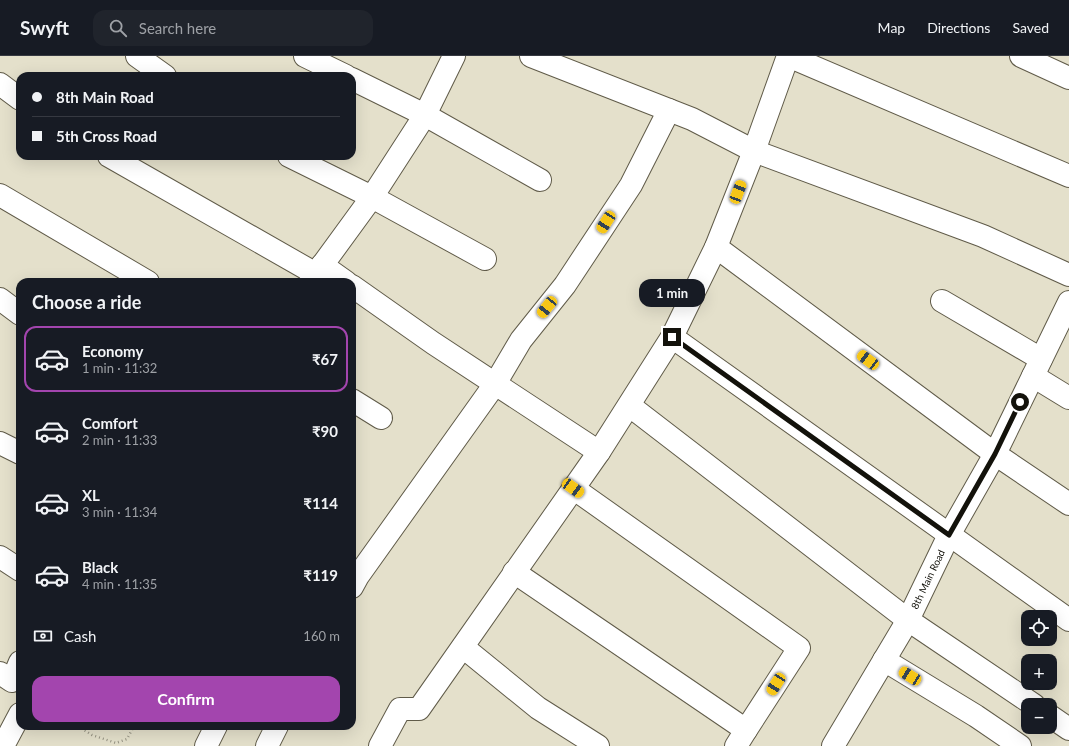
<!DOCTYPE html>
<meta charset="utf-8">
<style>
:root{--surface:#171b24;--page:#20242c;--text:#f1f3f6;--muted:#9ea1a6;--line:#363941;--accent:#a345ae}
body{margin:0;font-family:Lato,sans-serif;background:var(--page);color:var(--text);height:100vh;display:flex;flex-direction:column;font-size:15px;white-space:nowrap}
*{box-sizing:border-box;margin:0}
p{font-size:13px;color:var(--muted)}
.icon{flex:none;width:22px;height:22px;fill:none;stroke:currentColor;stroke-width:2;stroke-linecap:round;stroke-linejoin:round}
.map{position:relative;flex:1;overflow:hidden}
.sheet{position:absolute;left:16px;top:222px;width:340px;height:452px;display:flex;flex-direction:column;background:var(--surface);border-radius:12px;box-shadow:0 4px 16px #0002}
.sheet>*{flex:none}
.top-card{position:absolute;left:16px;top:16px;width:340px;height:88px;border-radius:12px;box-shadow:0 4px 16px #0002;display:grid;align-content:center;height:88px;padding:0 16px;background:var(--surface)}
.buttons{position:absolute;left:1021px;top:554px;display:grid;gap:8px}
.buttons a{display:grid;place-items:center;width:36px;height:36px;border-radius:8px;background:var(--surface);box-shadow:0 4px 16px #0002;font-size:20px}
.end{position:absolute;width:18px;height:18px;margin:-9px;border:5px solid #13120b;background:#fff;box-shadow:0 0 0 2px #fff}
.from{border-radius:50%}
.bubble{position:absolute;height:28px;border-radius:12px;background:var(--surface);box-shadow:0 4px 16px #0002;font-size:13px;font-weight:700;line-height:28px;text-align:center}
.car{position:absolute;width:12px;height:24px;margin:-12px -6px;border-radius:5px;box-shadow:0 0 3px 1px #0007;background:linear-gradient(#f5c518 24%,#345 0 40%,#f5c518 0 76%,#345 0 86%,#f5c518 0)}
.top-card b{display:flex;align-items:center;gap:14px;height:38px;font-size:15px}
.top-card b+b{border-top:1px solid var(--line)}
.top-card i{width:10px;height:10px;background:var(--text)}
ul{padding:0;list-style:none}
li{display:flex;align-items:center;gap:12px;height:66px;margin:0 8px 6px;padding:0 8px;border:2px solid transparent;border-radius:12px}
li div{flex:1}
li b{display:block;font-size:15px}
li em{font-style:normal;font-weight:700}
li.selected{border-color:var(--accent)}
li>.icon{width:36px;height:36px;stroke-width:1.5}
h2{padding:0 16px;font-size:18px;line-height:48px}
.pay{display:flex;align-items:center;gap:10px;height:44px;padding:0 16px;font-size:15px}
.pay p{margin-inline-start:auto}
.cta{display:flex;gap:8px;margin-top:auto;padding:8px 16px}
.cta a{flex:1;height:46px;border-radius:12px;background:var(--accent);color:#fff;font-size:16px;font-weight:700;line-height:46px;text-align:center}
header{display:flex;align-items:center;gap:24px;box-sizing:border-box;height:56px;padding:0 20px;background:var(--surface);border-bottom:1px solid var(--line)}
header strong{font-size:19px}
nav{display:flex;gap:22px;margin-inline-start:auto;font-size:14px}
.search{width:280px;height:36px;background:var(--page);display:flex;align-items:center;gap:10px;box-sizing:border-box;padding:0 14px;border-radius:12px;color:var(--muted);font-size:15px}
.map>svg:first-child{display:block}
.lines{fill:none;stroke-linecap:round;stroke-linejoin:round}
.street-casing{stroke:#605b49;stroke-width:24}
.secondary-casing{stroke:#605b49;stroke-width:24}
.path{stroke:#959282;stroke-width:2.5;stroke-dasharray:1 3;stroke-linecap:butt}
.street{stroke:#fff;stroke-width:22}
.secondary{stroke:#fff;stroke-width:22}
.route{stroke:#13120b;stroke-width:5}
.labels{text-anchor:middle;stroke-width:3;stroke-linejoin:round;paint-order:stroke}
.street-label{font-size:10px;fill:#13120b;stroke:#e4e0cb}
</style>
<header>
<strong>Swyft</strong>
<div class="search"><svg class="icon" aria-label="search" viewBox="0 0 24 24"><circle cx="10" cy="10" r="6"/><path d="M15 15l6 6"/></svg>Search here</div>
<nav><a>Map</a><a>Directions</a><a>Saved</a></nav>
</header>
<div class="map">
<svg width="1069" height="690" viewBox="0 0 1069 690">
<rect width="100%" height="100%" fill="#e4e0cb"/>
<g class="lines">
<g class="street-casing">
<g id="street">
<path d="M 137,0 L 165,20"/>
<path d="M 305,0 L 346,20"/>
<path d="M 531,0 L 692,63 L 754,95 L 983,180 L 1069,219"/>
<path d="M 788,0 L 1069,120"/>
<path d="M 1021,0 L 1069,22"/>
<path d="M 352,23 L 425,59 L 540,124"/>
<path d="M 0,28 L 20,43"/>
<path d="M 109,100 L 316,218"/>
<path d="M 289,100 L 372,141 L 485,203"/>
<path d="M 0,139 L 148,226"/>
<path d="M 716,191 L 995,398 L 1069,448"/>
<path d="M 322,209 L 346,226"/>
<path d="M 310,226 L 372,141 L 425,59 L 454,0"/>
<path d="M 352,230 L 433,287 L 599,396"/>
<path d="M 0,243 L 20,258"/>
<path d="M 942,245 L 1041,303"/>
<path d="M 672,281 L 1069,564"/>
<path d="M 1033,320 L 1069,342"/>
<path d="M 352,344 L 381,362"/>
<path d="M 630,350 L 908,564 L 1034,649"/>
<path d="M 0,387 L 20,397"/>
<path d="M 573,432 L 799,592 L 746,674"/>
<path d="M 0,501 L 20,514"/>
<path d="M 514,516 L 746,674 L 736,690"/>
<path d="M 352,531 L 358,520 L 495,328 L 521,284 L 565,229 L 631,129 L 669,54"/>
<path d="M 463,591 L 538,652 L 598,690"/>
<path d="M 884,604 L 976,660 L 1020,690"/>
<path d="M 0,617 L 12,625 L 20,606"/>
<path d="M 1050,660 L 1069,673"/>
<path d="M 3,690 L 20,658"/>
<path d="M 206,690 L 216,670"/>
<path d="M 267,690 L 277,670"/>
<path d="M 380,690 L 400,653 L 419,653 L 599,396 L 672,281 L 716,191 L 754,95 L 788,0"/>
</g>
</g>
<g class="secondary-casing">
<g id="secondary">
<path id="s1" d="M 833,690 L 908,564 L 949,479 L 995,398 L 1069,246"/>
</g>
</g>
<path class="path" d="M 78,670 L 92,679 L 116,687 L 127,683 L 134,670"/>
<use href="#street" class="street"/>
<use href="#secondary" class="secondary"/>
</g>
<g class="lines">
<path class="route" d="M 672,281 L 949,479 L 995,398 L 1020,346"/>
</g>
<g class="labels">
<g class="street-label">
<text dy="4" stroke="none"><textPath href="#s1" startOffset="192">8th Main Road</textPath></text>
</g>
</g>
</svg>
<div class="buttons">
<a><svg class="icon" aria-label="locate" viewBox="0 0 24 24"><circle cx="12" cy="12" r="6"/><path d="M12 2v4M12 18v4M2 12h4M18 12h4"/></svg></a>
<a>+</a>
<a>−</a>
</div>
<i class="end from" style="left:1020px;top:346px"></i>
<i class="end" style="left:672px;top:281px"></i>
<div class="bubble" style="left:639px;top:223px;width:66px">1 min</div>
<i class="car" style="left:738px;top:136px;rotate:21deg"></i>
<i class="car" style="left:606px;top:166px;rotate:213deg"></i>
<i class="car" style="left:547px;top:251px;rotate:219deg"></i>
<i class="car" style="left:868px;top:304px;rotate:307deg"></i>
<i class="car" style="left:573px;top:432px;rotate:125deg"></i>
<i class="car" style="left:910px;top:620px;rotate:302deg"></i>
<i class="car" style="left:776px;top:628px;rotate:213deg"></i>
<div class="top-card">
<b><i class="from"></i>8th Main Road</b>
<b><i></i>5th Cross Road</b>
</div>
<section class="sheet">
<h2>Choose a ride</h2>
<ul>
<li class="selected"><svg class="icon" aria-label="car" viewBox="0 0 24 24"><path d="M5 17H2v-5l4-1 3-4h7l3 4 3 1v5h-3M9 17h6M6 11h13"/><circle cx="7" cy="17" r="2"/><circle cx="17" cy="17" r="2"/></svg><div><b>Economy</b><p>1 min · 11:32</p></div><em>₹67</em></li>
<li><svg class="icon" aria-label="car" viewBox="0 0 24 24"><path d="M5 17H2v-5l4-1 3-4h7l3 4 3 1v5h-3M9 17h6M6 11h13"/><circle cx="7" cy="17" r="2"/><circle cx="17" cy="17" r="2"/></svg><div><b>Comfort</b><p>2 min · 11:33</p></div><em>₹90</em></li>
<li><svg class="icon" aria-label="car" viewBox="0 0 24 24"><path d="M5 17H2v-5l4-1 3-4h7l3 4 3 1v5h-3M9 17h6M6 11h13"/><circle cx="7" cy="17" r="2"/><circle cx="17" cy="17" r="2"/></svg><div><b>XL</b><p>3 min · 11:34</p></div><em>₹114</em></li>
<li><svg class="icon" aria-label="car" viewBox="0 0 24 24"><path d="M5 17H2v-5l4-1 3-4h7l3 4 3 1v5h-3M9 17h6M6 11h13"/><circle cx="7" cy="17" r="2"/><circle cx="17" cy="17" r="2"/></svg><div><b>Black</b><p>4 min · 11:35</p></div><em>₹119</em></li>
</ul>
<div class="pay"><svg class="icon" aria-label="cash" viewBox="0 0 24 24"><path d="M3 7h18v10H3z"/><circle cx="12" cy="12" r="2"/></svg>Cash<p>160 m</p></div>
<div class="cta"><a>Confirm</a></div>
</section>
</div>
